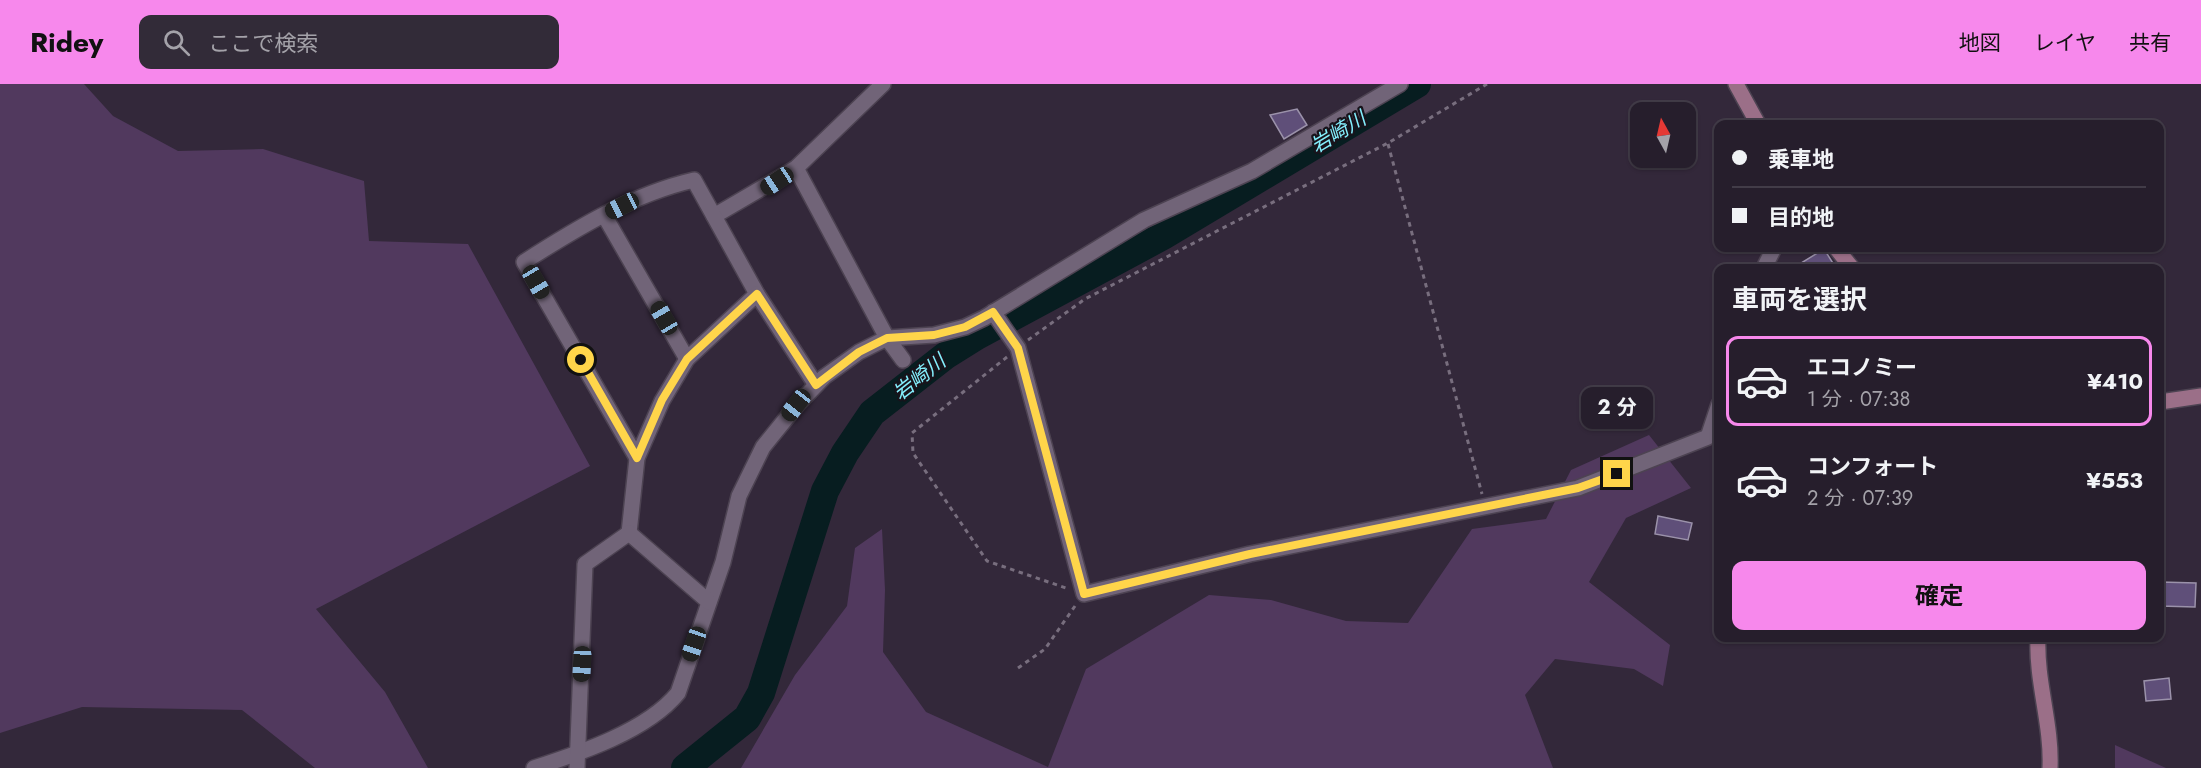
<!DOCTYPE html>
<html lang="ja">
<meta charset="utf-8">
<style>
:root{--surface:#261e2c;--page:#322b38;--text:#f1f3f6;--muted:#a4a2a9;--line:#423c48;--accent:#f788ec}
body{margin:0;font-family:Jost,"Noto Sans JP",sans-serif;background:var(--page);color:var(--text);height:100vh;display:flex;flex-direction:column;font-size:22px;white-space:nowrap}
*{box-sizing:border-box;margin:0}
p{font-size:20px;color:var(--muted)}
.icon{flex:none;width:33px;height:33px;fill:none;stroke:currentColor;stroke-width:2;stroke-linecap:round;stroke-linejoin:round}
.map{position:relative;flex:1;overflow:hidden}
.sheet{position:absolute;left:1714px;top:180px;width:450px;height:378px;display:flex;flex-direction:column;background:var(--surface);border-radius:12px;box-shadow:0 2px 4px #0004,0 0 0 2px var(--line)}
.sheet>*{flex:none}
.guide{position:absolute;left:1714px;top:36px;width:450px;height:132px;border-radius:12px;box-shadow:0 2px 4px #0004,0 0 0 2px var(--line);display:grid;align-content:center;height:132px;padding:0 18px;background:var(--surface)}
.needle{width:39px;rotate:352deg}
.tools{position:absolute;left:1630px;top:18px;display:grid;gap:12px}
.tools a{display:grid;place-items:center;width:66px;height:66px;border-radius:12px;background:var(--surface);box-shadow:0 2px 4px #0004,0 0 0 2px var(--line);font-size:30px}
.end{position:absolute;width:27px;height:27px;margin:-14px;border:8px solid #ffd54a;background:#111;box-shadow:0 0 0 3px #111}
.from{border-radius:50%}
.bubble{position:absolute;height:42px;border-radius:12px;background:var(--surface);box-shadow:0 2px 4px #0004,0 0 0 2px var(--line);font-size:20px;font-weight:700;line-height:42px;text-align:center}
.car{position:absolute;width:18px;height:36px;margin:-18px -9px;border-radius:8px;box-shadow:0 0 4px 2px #0007;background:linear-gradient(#222 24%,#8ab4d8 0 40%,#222 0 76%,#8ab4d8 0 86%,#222 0)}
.guide b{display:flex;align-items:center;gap:21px;height:57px;font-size:22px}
.guide b+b{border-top:2px solid var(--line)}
.guide i{width:15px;height:15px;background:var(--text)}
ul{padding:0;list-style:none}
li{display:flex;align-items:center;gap:18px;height:90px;margin:0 12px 9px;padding:0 6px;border:3px solid transparent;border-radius:12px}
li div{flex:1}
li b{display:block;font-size:22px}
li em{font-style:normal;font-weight:700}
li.on{border-color:var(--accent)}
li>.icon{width:54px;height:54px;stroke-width:1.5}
h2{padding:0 18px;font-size:27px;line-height:72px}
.primary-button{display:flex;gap:12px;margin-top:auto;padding:12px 18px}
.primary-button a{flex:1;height:69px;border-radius:12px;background:var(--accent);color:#111;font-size:24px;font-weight:700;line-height:69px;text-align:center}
header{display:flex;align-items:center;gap:36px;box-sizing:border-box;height:84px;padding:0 30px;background:var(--accent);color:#111}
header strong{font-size:28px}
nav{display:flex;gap:33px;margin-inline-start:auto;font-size:21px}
.search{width:420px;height:54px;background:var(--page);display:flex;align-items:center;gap:15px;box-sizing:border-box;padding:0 21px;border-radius:12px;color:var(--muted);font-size:22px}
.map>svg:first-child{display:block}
.green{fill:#51395e}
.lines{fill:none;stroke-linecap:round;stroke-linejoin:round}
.river{stroke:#071d20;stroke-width:28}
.building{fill:#5f4f79;stroke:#9b92aa;stroke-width:1.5}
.street-casing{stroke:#4d4352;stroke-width:18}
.secondary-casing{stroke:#4d4352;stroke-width:18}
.path{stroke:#786e7e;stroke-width:3;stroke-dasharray:4.5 4.5;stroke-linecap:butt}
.street{stroke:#716478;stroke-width:15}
.secondary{stroke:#9b6f88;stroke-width:15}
.route{stroke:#ffd54a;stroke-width:8}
.labels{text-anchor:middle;stroke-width:4.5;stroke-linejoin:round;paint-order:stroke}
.water-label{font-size:20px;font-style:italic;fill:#84effd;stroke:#18131b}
</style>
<header>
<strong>Ridey</strong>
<div class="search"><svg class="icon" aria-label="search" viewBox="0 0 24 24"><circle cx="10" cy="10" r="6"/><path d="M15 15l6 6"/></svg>ここで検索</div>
<nav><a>地図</a><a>レイヤ</a><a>共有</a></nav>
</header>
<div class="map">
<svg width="2201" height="684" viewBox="0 0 2201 684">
<rect width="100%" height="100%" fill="#33283a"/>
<g class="green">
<path d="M 0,0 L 84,0 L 113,32 L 178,67 L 263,65 L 364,97 L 369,157 L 468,160 L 590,382 L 316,525 L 385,608 L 428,684 L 315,684 L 242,626 L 82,623 L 0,649 Z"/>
<path d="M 1649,351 L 1691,404 L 1626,434 L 1589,498 L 1670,561 L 1663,602 L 1634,585 L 1555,575 L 1525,611 L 1553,684 L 741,684 L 795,591 L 847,522 L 855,464 L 882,445 L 885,506 L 883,568 L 926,628 L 1048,683 L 1086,585 L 1209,511 L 1271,516 L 1346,537 L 1408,539 L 1472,445 L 1546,435 L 1571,386 Z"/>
<path d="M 2115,661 L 2166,684 L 2115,684 Z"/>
</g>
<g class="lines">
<path class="river" d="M 685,684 L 747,634 L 761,609 L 825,407 L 845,369 L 872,329 L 945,272 L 977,252 L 1163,152 L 1417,0"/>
</g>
<g class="building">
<path d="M 1297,25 L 1307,41 L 1284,55 L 1270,31 Z"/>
<path d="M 1824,165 L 1836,184 L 1793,184 Z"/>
<path d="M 1658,432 L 1692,439 L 1688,456 L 1655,450 Z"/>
<path d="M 2160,498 L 2196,499 L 2195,523 L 2160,522 Z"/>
<path d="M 2169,594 L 2171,615 L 2146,617 L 2144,597 Z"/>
</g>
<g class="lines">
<g class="street-casing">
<g id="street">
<path d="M 796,84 L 887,254 L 903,276"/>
<path d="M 604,131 L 687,275"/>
<path d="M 714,132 L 796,84 L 883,0"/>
<path d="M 1764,184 L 1774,164"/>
<path d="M 993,228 L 1018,264 L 1084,510 L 1250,470 L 1578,404 L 1708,353 L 1719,320"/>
<path d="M 637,374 L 524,178 C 577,144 633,110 694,96 L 757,210 L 816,301"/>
<path d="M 629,449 L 637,374 L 662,317 L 687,275 L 757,210"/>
<path d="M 534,684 C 580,669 647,647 678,609 L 723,478 L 739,412 L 763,363 L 797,321 L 824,293 L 859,268 L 887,254 L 934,251 L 965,243 L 984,234 L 1144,136 L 1252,87 L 1400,0"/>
<path d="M 577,684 L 585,480 L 629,449 L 709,518"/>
</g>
</g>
<g class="secondary-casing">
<g id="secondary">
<path d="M 1736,0 L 1758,40"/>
<path d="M 1836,164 L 1852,184"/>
<path d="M 2160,318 L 2201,312"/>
<path d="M 2038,554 C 2036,598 2052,640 2050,684"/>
</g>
</g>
<g class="path">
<path d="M 1388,60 L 1482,410"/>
<path d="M 1028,256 L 1085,215 L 1388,59 L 1487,0"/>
<path d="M 1007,273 L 912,349 L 913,369 L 987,477 L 1066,504"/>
<path d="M 1018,584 L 1045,565 L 1075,522"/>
</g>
<use href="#street" class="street"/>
<use href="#secondary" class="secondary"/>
</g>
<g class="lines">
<path class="route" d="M 581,276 L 637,374 L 662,316 L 687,275 L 757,210 L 816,301 L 859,268 L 887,254 L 934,251 L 965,243 L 993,228 L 1018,264 L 1084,510 L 1250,470 L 1578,404 L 1617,390"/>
</g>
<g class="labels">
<g class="water-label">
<text transform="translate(1338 48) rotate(-31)" y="7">岩崎川</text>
<text transform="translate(919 293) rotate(-38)" y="7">岩崎川</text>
</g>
</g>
</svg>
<div class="tools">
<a><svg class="needle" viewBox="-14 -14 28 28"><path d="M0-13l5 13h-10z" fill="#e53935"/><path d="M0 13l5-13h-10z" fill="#a4a2a9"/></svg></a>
</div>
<i class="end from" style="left:581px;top:276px"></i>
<i class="end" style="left:1617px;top:390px"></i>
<div class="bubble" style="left:1581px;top:303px;width:72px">2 分</div>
<i class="car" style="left:777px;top:97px;rotate:237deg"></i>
<i class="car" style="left:622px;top:122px;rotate:243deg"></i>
<i class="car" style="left:536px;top:198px;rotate:150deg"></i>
<i class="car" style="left:664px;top:234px;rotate:330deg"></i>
<i class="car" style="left:796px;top:321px;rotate:218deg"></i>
<i class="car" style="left:694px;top:560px;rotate:199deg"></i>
<i class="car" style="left:582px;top:580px;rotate:183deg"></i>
<div class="guide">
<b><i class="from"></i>乗車地</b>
<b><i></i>目的地</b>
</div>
<section class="sheet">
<h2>車両を選択</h2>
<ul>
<li class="on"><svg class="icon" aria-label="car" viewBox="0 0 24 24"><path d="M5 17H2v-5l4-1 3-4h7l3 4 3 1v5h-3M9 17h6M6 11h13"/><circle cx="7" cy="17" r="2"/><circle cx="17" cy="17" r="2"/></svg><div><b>エコノミー</b><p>1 分 · 07:38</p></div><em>¥410</em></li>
<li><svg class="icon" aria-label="car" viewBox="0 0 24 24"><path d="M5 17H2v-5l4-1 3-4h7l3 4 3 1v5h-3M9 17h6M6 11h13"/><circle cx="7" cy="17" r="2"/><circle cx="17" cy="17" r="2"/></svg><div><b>コンフォート</b><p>2 分 · 07:39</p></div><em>¥553</em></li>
</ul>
<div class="primary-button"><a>確定</a></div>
</section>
</div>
